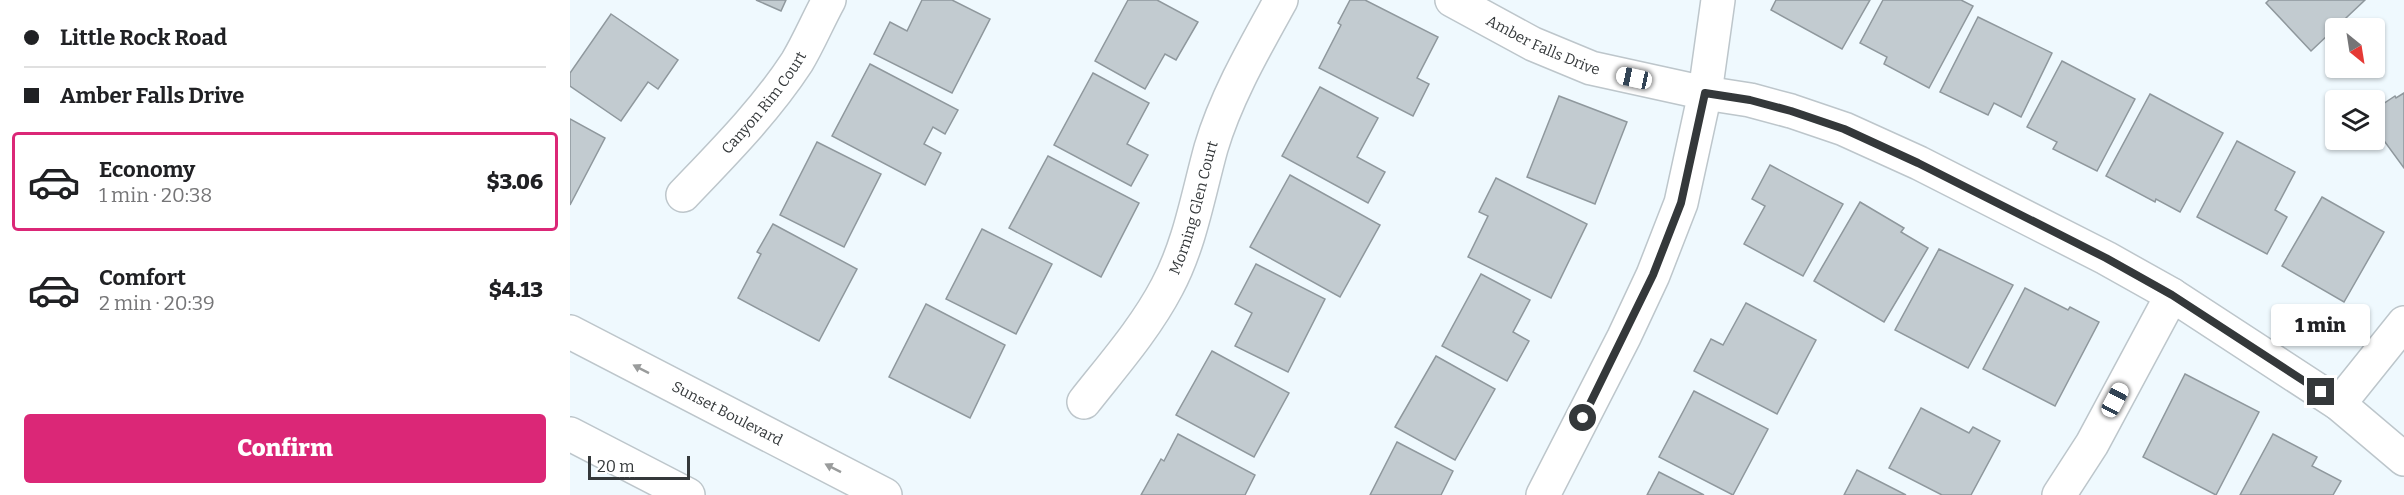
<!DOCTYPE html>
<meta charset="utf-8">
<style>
:root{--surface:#fff;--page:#f2f2f2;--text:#202124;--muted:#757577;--line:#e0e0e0;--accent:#db2777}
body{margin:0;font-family:Bitter,serif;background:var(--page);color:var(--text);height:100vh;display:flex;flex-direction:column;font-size:22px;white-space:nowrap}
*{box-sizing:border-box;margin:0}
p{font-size:20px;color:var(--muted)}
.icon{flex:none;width:33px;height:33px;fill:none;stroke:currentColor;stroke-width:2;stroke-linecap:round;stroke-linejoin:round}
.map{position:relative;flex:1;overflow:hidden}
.drawer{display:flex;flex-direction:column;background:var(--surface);width:570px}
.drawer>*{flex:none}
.guide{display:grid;align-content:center;height:132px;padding:0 24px;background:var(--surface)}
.needle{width:39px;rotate:150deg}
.buttons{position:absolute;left:1755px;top:18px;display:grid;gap:12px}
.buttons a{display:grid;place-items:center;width:60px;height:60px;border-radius:6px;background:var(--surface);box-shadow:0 2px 4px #0004;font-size:30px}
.scale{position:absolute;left:18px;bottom:15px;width:102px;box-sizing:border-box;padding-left:6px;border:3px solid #34383a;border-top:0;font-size:16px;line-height:21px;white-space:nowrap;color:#34383a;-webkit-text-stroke:4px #fff;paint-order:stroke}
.end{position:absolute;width:27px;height:27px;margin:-14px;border:8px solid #34383a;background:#fff;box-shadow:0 0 0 3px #fff}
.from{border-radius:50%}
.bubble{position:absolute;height:42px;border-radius:6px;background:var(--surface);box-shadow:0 2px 4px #0004;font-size:20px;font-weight:800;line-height:42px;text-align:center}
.car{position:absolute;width:18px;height:36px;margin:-18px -9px;border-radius:8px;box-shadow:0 0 4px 2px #0007;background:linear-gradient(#fff 24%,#345 0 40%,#fff 0 76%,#345 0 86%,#fff 0)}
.guide b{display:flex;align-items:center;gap:21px;height:57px;font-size:22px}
.guide b+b{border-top:2px solid var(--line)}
.guide i{width:15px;height:15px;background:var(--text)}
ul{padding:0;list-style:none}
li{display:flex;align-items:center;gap:18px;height:99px;margin:0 12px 9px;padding:0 12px;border:3px solid transparent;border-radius:6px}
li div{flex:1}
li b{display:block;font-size:22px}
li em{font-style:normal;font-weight:800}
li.current{border-color:var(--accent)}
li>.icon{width:54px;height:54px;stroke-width:1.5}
.cta{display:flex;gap:12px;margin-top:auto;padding:12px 24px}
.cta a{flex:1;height:69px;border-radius:6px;background:var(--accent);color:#fff;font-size:24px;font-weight:800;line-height:69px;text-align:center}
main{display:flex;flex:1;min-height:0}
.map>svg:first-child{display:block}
.building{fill:#c2cbd0;stroke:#8f989d;stroke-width:1.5}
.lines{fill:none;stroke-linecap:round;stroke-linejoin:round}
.minor-casing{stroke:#bdc6cb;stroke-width:36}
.major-casing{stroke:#bdc6cb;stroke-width:36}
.minor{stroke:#fff;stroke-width:33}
.major{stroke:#fff;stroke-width:33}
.oneway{fill:#9a9c9c}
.route{stroke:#34383a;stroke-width:8}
.labels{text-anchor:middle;stroke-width:4.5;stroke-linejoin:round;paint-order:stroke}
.street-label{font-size:15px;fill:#34383a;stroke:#fff}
</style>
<main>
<section class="drawer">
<div class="guide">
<b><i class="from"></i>Little Rock Road</b>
<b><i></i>Amber Falls Drive</b>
</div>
<ul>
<li class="current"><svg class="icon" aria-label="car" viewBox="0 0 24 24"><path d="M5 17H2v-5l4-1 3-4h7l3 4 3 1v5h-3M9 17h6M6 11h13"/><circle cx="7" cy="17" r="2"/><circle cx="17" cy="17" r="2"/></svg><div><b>Economy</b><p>1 min · 20:38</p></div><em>$3.06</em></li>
<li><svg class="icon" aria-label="car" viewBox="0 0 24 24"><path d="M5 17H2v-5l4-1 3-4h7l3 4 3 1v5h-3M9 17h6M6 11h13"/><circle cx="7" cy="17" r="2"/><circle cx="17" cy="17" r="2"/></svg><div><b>Comfort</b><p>2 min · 20:39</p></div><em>$4.13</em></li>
</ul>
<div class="cta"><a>Confirm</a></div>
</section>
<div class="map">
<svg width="1834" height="495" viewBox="0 0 1834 495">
<rect width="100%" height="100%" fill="#eff9fe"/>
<g class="building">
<path d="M 186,0 L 216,0 L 211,11 Z"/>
<path d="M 352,0 L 382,0 L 420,19 L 382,93 L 304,54 L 320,22 L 337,31 Z"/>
<path d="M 558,0 L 587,0 L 628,22 L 606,60 L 595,54 L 575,89 L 525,61 Z"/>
<path d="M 780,0 L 795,0 L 868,37 L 847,78 L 859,84 L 843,116 L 749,68 L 771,25 L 768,23 Z"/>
<path d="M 1206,0 L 1300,0 L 1272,49 L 1201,10 Z"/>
<path d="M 1313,0 L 1391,0 L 1403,6 L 1359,88 L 1314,64 L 1317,57 L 1290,43 Z"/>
<path d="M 1699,0 L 1795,0 L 1741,51 L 1696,3 Z"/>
<path d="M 41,14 L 108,60 L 88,89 L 78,82 L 51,121 L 0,86 L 0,73 Z"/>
<path d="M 1408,17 L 1482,53 L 1451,117 L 1424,103 L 1418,115 L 1370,92 Z"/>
<path d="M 1492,61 L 1565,99 L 1527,171 L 1483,149 L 1487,142 L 1457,127 Z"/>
<path d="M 300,64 L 388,110 L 375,134 L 363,127 L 354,144 L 371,153 L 355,185 L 262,136 Z"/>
<path d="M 523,73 L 579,103 L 557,144 L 578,155 L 561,186 L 484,145 Z"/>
<path d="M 750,87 L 808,118 L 787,157 L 815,172 L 798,203 L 712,156 Z"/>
<path d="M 1834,93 L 1834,168 L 1804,127 L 1804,110 L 1825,96 L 1826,98 Z"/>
<path d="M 1580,94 L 1653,133 L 1610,212 L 1586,199 L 1585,202 L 1536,176 Z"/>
<path d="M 989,96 L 1057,122 L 1025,204 L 957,177 Z"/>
<path d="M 0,119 L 35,138 L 0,205 Z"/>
<path d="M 1667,141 L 1725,172 L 1705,210 L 1717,217 L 1697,254 L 1627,217 Z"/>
<path d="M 247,142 L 311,174 L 274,247 L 210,215 Z"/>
<path d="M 478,156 L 569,203 L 531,277 L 439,228 Z"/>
<path d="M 1200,165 L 1273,204 L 1233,276 L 1174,244 L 1195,206 L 1182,199 Z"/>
<path d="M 720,175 L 810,225 L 770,297 L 680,247 Z"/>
<path d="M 926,178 L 1017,224 L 981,298 L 898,257 L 918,216 L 909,212 Z"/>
<path d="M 1752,197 L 1814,232 L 1774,302 L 1712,266 Z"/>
<path d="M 1290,202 L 1334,228 L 1331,232 L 1358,248 L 1314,322 L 1244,281 Z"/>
<path d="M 203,224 L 287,269 L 249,341 L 168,298 L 191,254 L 187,252 Z"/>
<path d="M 412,229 L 482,264 L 446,334 L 376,299 Z"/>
<path d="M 1369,249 L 1443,285 L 1398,368 L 1325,330 Z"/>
<path d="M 686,264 L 755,299 L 718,372 L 665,346 L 682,313 L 665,304 Z"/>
<path d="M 911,274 L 960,300 L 943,332 L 959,341 L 937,381 L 872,346 Z"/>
<path d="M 1455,288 L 1498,310 L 1500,307 L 1529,322 L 1485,406 L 1413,369 Z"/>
<path d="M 1176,303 L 1246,340 L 1207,414 L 1124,371 L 1141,339 L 1153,345 Z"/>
<path d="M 356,304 L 435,345 L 400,418 L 319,377 Z"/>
<path d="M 642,351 L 719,393 L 684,457 L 606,415 Z"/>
<path d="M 866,356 L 925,389 L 885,460 L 825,427 Z"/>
<path d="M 1615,374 L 1689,412 L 1646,495 L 1573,457 Z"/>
<path d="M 1124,391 L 1198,429 L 1163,495 L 1089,457 Z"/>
<path d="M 1351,408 L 1399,433 L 1403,427 L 1430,441 L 1401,495 L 1372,495 L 1319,468 Z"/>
<path d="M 608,434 L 685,475 L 675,495 L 571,495 L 591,459 L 594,461 Z"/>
<path d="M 1703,434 L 1747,457 L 1742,466 L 1771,481 L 1763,495 L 1670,495 Z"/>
<path d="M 827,442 L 883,471 L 871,495 L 800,495 Z"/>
<path d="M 1287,470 L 1336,495 L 1274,495 Z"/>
<path d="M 1089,472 L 1134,495 L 1077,495 Z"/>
</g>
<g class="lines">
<g class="minor-casing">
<g id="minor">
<path id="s1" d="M 882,0 L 963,44 L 1021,68 L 1135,93 L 1180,100 L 1221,111 L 1274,129 L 1349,163 L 1536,258 L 1602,295 L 1769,404 L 1834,459"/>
<path id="s2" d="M 113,195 C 153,153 195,111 227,62 C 239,42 248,20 259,0"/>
<path id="s3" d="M 514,402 C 543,365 575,329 597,287 C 620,244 628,195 641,148 C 656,97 685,47 711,0"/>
<path d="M 1769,404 L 1834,323"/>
<path d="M 973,495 L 1054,337 L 1083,275 L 1111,203 L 1135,93 L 1148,0"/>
<path d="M 1489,495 L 1522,444 L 1602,295"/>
</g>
</g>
<g class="major-casing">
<g id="major">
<path id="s4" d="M 0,332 L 315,495"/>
<path d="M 0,434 L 118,495"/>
</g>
</g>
<use href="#minor" class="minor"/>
<use href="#major" class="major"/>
</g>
<defs><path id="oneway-solid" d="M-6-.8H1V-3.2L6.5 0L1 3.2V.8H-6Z" transform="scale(1.5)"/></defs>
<g class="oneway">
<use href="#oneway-solid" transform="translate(71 369) rotate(-153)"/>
<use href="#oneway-solid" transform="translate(263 468) rotate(-153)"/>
</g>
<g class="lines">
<path class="route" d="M 1013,418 L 1083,275 L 1111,203 L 1135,93 L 1180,100 L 1221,111 L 1274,129 L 1348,163 L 1536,258 L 1602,295 L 1751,392"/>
</g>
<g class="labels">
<g class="street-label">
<text dy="5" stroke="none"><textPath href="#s1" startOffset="102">Amber Falls Drive</textPath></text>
<text dy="5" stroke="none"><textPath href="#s2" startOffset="123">Canyon Rim Court</textPath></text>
<text dy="5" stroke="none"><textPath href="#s3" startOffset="226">Morning Glen Court</textPath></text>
<text dy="5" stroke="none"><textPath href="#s4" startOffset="177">Sunset Boulevard</textPath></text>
</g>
</g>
</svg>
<div class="buttons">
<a><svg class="needle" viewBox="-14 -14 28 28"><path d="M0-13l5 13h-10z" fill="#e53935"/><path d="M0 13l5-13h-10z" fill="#757577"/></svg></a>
<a><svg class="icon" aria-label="layers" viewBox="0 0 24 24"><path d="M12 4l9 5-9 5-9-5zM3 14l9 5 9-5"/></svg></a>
</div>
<div class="scale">20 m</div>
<i class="end from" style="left:1013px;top:418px"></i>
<i class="end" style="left:1751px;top:392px"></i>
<div class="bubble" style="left:1701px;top:304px;width:99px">1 min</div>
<i class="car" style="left:1064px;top:78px;rotate:282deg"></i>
<i class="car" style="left:1545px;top:400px;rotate:28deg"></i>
</div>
</main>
